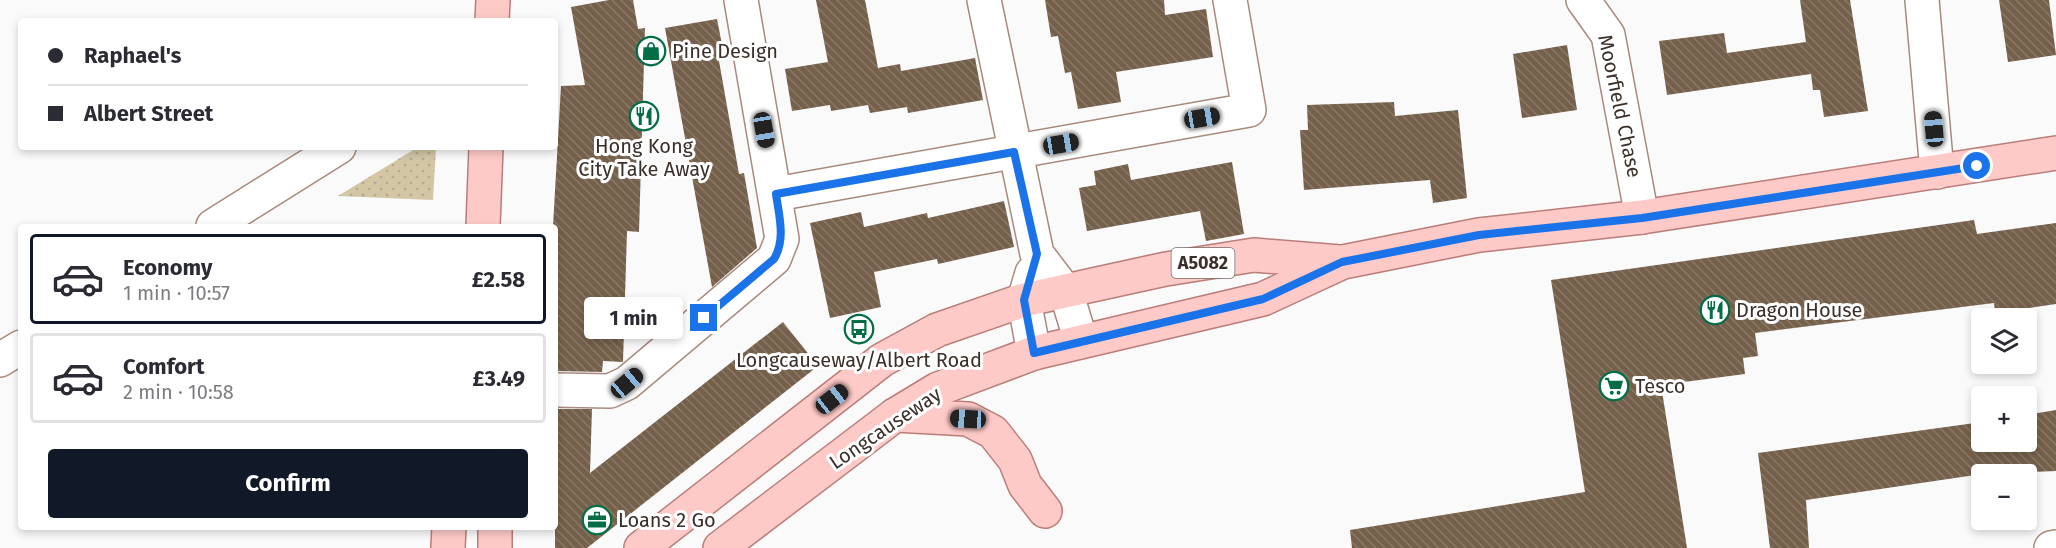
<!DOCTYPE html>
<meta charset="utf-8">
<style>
:root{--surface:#fff;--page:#f2f2f3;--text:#2b2b33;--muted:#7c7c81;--line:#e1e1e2;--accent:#111827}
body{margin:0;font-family:"Fira Sans",sans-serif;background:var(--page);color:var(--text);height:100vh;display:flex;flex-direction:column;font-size:22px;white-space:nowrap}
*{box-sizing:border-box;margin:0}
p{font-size:20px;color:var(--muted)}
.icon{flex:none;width:33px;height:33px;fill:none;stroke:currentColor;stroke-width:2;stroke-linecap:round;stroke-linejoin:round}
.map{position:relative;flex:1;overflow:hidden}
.drawer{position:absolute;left:18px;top:224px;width:540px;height:306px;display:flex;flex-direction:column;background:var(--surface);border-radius:6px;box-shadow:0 3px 9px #0003}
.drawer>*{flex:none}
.banner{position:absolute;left:18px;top:18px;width:540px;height:132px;border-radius:6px;box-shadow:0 3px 9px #0003;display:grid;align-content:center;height:132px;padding:0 30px;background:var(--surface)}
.controls{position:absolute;left:1971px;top:308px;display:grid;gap:12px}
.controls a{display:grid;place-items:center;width:66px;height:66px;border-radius:6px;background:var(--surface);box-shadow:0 3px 9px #0003;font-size:30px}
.end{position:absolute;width:27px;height:27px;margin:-14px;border:8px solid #1a73e8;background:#fff;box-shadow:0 0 0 3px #fff}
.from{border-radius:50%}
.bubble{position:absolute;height:42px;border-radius:6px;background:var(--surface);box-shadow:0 3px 9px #0003;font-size:20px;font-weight:700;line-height:42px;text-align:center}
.car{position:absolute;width:18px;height:36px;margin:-18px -9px;border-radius:8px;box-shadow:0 0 4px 2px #0007;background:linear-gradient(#222 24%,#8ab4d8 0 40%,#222 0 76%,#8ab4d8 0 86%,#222 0)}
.banner b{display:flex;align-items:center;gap:21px;height:57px;font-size:22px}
.banner b+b{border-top:2px solid var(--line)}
.banner i{width:15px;height:15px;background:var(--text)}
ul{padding:10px 0 0;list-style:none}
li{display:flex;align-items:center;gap:18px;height:90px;margin:0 12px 9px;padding:0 18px;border:3px solid var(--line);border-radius:6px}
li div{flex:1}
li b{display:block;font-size:22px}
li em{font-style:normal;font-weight:700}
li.selected{border-color:var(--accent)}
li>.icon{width:54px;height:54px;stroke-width:1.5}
.action{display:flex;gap:12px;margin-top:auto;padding:12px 30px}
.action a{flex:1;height:69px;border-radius:6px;background:var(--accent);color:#fff;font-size:24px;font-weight:700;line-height:69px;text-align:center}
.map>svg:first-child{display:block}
.grass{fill:url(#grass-dots)}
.building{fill:url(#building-back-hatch)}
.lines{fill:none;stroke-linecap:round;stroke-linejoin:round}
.minor-casing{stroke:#a88a7d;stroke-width:36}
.major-casing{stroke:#ba7d78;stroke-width:36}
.minor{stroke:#fff;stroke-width:33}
.major{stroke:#fecac8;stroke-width:33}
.route{stroke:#1a73e8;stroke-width:8}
.labels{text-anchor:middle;stroke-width:6;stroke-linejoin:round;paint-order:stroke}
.shield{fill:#fff;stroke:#766d69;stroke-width:1.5}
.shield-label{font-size:18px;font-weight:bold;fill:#3b2f29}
.poi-label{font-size:20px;fill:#3b2f29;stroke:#fff;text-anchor:start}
.street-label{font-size:20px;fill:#3b2f29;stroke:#fff}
</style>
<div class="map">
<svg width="2056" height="548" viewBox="0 0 2056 548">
<defs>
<pattern id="grass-dots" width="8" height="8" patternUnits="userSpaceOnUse" patternTransform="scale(1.5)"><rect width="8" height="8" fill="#d2c6a5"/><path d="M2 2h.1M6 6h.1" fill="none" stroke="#b5aa8e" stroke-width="1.8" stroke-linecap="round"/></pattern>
<pattern id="building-back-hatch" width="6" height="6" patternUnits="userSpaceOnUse" patternTransform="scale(1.5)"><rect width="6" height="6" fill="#75604b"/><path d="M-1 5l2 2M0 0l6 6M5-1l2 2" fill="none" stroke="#897868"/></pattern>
</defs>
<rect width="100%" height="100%" fill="#fafafa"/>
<path class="grass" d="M 418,147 L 436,147 L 433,200 L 338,196 Z"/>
<g class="building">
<path d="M 609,0 L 633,0 L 638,29 L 645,28 L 639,232 L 627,231 L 623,362 L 603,361 L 602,372 L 555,371 L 553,226 L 561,86 L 585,85 L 571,7 Z"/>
<path d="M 816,0 L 865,0 L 878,68 L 900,64 L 901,71 L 975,58 L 983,100 L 908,113 L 907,107 L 870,113 L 868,105 L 831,111 L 830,105 L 792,111 L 785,69 L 828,62 Z"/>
<path d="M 1045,0 L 1164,0 L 1165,15 L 1206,9 L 1213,57 L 1116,72 L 1121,102 L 1078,109 L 1071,72 L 1065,73 L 1058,36 L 1051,37 Z"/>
<path d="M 1800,0 L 1850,0 L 1868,111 L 1824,117 L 1820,90 L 1813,90 L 1811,74 L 1667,95 L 1659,41 L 1724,33 L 1727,53 L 1806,42 Z"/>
<path d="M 1999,0 L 2049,0 L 2056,55 L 2008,62 Z"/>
<path d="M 717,19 L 725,60 L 719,61 L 739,174 L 744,173 L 757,248 L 712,287 L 665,28 Z"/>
<path d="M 1567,45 L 1577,110 L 1522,118 L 1513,54 Z"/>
<path d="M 1394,102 L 1395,116 L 1458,110 L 1467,198 L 1433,203 L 1430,180 L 1304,190 L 1300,130 L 1308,130 L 1307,105 Z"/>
<path d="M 1232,162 L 1244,234 L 1206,241 L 1200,211 L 1087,231 L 1079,188 L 1096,185 L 1094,171 L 1128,164 L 1131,180 Z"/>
<path d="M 1004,201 L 1014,247 L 938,264 L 937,259 L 874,272 L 881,307 L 830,318 L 810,223 L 861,212 L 864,227 L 927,213 L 928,218 Z"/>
<path d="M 1974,220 L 1977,234 L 2056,223 L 2056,304 L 1995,313 L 1994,303 L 1755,333 L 1758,356 L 1743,358 L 1745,374 L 1661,385 L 1687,548 L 1352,548 L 1350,530 L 1585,492 L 1551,280 Z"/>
<path d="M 783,322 L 818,366 L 587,548 L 555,548 L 555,409 L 592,409 L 590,473 Z"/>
<path d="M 2056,410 L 2056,471 L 1982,474 L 1806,500 L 1809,548 L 1770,548 L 1758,453 L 1982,422 L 1982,441 L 2026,441 L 2026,415 Z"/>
</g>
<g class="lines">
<g class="minor-casing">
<g id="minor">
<path d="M 984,0 L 1037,254 L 1066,292 L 1081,341"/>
<path d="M 1583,0 L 1608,35 L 1642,217"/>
<path d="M 1922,0 L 1937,172"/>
<path d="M 776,194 L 1249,110 L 1230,0"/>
<path d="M 213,226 L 339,147"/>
<path d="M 1032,273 L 1024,300 L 1034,353"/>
<path d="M 0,360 L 21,347"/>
<path d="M 555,390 L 610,391 L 627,383 L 774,259 L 782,239 L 741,0"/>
<path d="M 2051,548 L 2056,547"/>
</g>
</g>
<g class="major-casing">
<g id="major">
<path d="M 492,21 L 493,0"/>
<path d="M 483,226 L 486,147"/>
<path d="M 895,415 L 968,419 L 993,432 L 1015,460 L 1025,485 L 1045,511"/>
<path d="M 495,526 L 495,548"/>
<path d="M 448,548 L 449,526"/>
<path d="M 641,548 L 882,360 L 937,330 L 1024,300 L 1166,269 L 1254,255 L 1340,262"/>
<path d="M 720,548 L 895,415 L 938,389 L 1034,353 L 1263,299 L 1343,262 L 1479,235 L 1642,217 L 2056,153"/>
</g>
</g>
<use href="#minor" class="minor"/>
<use href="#major" class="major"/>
</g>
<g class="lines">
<path class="route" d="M 704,318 L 774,259 C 786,239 779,216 776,194 L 1014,152 L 1037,254 L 1024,300 L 1034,353 L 1263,299 L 1342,262 L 1479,235 L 1642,218 L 1977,166"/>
</g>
<defs>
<g id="shop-ring" transform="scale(1.5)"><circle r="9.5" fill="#fff" stroke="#036e46" stroke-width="1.5"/><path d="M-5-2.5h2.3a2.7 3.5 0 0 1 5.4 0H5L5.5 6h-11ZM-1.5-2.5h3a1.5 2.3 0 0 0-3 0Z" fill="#036e46"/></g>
<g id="restaurant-ring" transform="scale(1.5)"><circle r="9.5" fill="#fff" stroke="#036e46" stroke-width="1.5"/><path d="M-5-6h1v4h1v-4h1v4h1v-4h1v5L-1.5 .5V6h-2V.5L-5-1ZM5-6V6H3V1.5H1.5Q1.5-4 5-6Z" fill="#036e46"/></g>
<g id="bus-ring" transform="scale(1.5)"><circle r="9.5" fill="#fff" stroke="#036e46" stroke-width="1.5"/><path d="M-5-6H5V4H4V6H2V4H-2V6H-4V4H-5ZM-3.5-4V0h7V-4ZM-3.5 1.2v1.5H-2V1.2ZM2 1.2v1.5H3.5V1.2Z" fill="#036e46"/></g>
<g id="supermarket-ring" transform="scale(1.5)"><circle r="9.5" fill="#fff" stroke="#036e46" stroke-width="1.5"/><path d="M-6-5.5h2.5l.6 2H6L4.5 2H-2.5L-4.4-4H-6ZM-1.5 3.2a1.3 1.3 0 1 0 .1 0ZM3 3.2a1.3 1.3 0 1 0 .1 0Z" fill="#036e46"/></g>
<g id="office-ring" transform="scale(1.5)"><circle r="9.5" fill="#fff" stroke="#036e46" stroke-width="1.5"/><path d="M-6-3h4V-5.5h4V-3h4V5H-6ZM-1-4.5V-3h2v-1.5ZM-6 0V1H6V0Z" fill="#036e46"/></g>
</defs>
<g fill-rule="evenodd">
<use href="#shop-ring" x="651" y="51"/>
<use href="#restaurant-ring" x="644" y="116"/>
<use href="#restaurant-ring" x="1715" y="310"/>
<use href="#bus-ring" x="859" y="329"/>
<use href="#supermarket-ring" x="1614" y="386"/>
<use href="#office-ring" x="597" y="520"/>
</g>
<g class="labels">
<rect class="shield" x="1171.5" y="248" width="63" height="30" rx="4.5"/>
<g class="shield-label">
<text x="1203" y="269">A5082</text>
</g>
<g class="poi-label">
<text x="672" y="58">Pine Design</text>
<text x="644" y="153" text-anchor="middle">Hong Kong<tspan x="644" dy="23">City Take Away</tspan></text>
<text x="1736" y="317">Dragon House</text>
<text x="859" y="367" text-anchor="middle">Longcauseway/Albert Road</text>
<text x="1635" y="393">Tesco</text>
<text x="618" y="527">Loans 2 Go</text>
</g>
<g class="street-label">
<text transform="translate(1620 106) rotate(78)" y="7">Moorfield Chase</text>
<text transform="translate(885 428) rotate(-34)" y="7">Longcauseway</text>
</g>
</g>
</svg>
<div class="controls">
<a><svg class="icon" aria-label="layers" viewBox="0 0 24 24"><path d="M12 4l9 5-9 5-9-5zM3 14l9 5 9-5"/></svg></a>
<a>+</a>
<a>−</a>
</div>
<i class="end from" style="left:1977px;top:166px"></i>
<i class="end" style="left:704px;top:318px"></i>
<div class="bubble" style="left:584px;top:297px;width:99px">1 min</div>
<i class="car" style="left:1202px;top:118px;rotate:80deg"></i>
<i class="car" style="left:1934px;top:129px;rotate:355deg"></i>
<i class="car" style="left:764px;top:130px;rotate:170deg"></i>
<i class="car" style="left:1061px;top:144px;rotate:80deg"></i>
<i class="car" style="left:627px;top:383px;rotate:50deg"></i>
<i class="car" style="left:832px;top:399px;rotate:52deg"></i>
<i class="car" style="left:968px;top:419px;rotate:273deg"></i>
<div class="banner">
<b><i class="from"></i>Raphael's</b>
<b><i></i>Albert Street</b>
</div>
<section class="drawer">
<ul>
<li class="selected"><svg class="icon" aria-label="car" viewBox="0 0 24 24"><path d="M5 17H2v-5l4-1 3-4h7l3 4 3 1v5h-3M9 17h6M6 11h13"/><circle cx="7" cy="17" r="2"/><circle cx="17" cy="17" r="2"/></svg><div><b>Economy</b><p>1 min · 10:57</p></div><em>£2.58</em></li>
<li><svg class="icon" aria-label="car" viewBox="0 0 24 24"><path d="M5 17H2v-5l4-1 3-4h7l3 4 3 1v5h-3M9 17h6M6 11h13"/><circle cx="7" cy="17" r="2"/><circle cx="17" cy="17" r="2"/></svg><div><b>Comfort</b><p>2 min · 10:58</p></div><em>£3.49</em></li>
</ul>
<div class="action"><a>Confirm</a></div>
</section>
</div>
